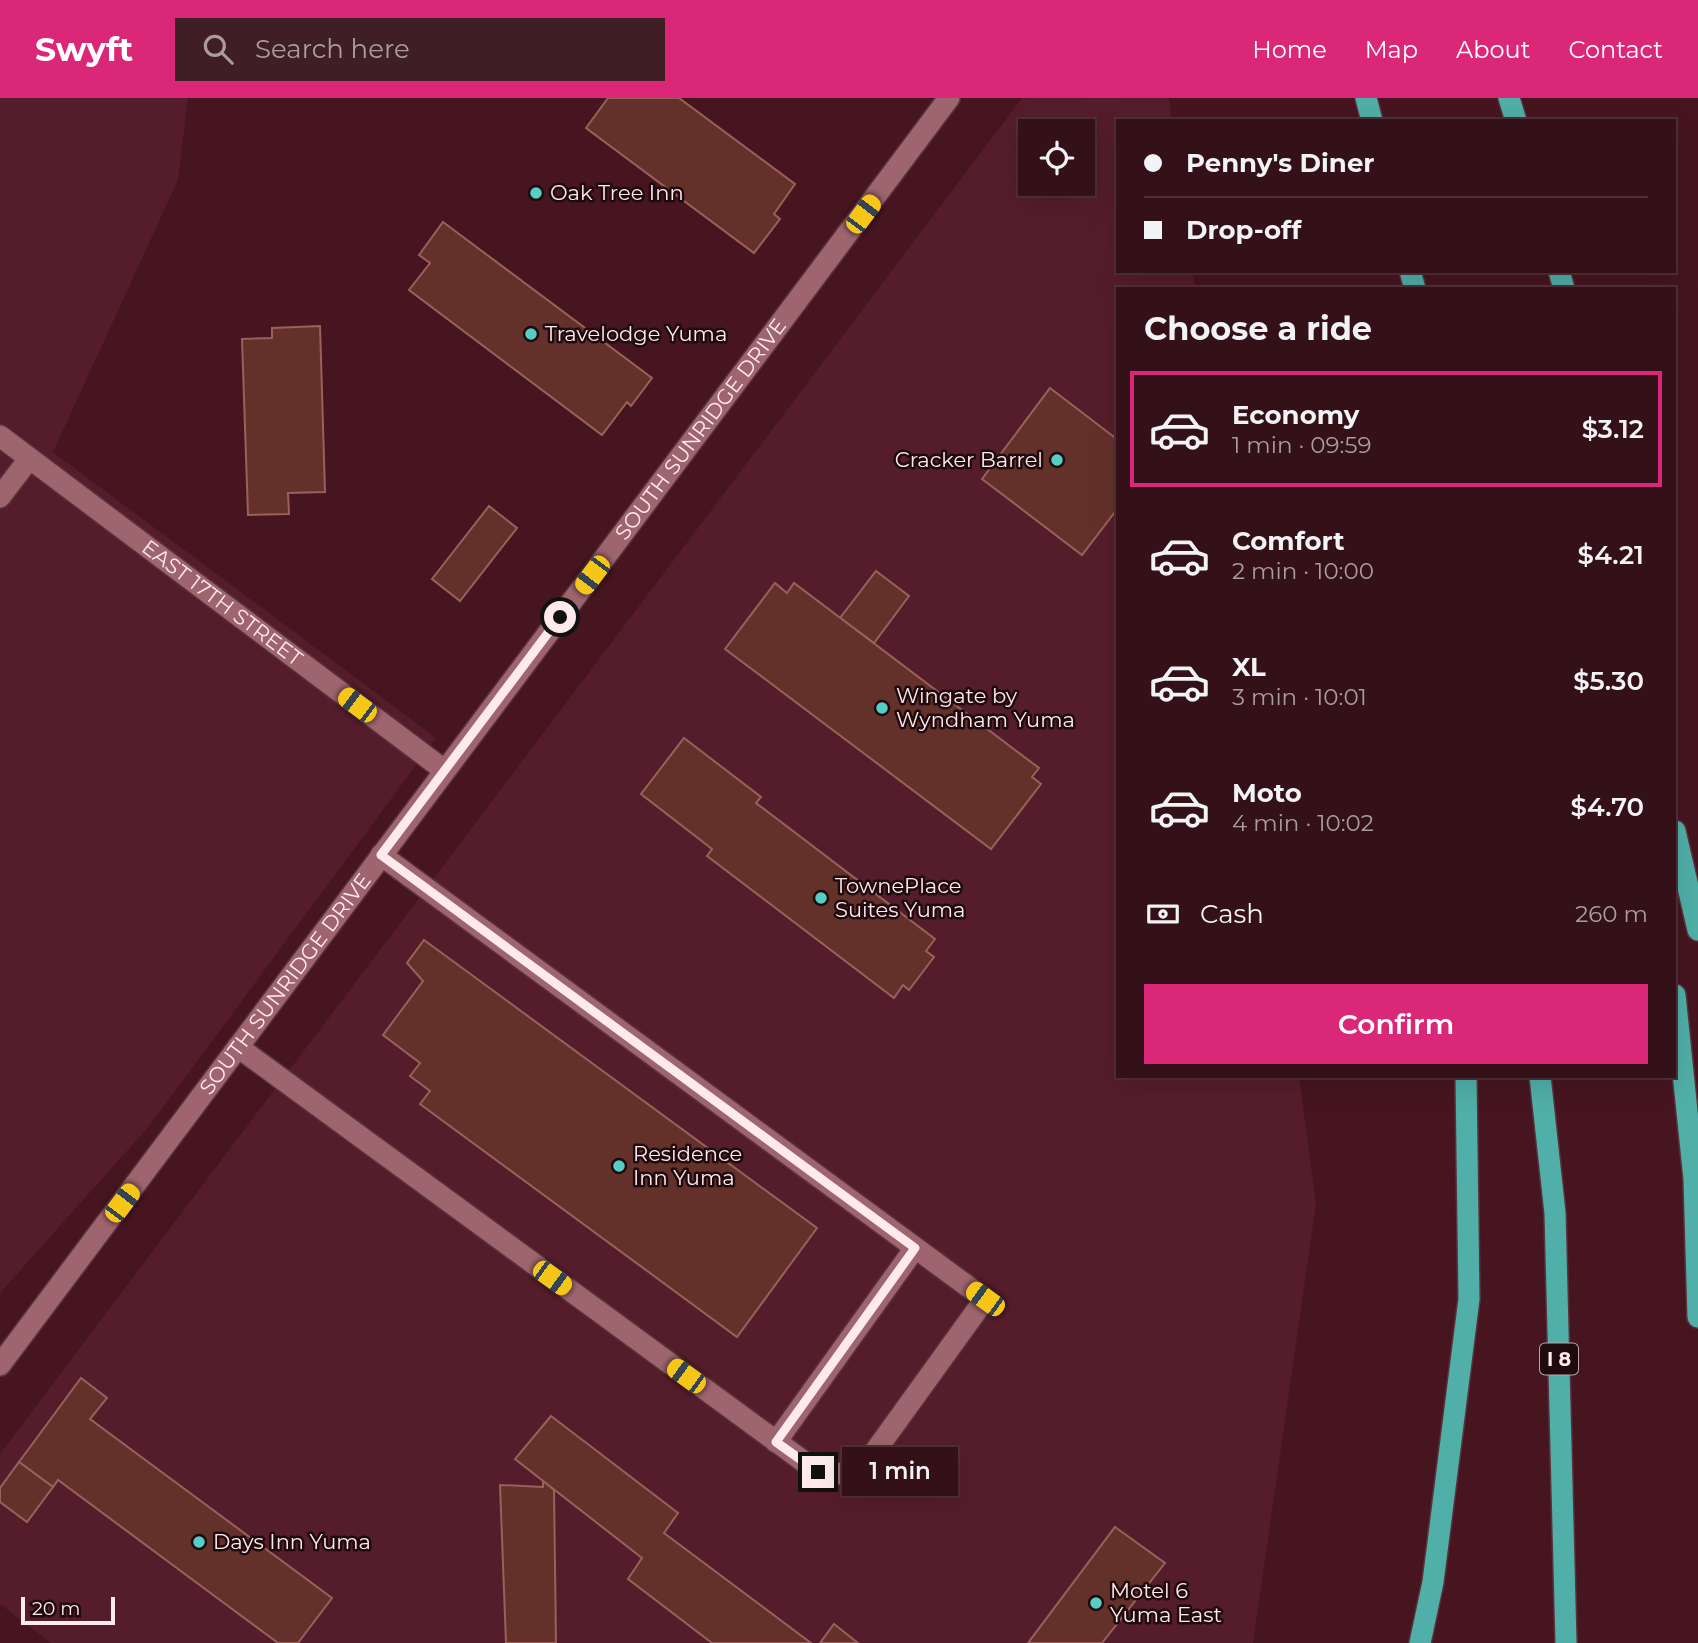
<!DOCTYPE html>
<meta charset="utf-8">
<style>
:root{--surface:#341018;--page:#3f1e25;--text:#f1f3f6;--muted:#a99da2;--line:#4e3037;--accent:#db2777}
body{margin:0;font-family:Montserrat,sans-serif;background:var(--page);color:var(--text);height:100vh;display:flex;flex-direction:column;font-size:26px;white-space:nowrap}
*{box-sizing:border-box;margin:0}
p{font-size:23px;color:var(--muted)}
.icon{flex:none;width:38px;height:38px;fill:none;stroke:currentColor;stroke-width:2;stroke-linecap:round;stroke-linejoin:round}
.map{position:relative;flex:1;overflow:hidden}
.panel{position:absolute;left:1116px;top:189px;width:560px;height:791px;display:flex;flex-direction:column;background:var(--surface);border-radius:0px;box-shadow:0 7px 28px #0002,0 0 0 2px var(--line)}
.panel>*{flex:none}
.guide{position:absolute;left:1116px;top:21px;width:560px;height:154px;border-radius:0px;box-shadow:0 7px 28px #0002,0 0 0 2px var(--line);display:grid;align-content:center;height:154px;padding:0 28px;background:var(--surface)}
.tools{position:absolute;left:1018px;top:21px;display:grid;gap:14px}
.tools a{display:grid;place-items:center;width:77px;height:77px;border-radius:0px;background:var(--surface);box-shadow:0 7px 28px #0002,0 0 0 2px var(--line);font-size:35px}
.scale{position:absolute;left:21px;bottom:18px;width:94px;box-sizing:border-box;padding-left:7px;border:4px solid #fee9ec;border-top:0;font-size:19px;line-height:24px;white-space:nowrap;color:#fee9ec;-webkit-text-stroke:5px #1f0a0e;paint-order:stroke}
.end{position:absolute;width:32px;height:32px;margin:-16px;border:9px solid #fee9ec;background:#111;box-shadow:0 0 0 4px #111}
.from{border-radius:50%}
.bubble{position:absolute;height:49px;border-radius:0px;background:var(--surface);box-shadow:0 7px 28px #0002,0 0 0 2px var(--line);font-size:23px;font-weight:600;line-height:49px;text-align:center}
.car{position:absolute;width:21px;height:42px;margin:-21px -10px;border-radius:9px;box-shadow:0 0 5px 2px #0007;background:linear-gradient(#f5c518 24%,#345 0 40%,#f5c518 0 76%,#345 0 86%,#f5c518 0)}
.guide b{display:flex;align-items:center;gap:24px;height:66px;font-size:26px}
.guide b+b{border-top:2px solid var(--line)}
.guide i{width:18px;height:18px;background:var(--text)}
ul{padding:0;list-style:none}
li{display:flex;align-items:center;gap:21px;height:116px;margin:0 14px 10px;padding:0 14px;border:4px solid transparent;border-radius:0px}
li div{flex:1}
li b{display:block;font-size:26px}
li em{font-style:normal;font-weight:600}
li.current{border-color:var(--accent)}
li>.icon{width:63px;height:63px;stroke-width:1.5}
h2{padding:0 28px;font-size:32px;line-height:84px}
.pay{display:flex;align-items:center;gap:18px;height:77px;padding:0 28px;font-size:26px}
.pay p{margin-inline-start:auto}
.action{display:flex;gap:14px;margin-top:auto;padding:14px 28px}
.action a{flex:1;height:80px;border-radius:0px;background:var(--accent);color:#fff;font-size:28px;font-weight:600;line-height:80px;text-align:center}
header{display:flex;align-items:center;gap:42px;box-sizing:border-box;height:98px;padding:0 35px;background:var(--accent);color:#fff}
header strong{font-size:33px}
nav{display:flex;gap:38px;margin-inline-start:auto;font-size:24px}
.search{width:490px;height:63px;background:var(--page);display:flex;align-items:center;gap:18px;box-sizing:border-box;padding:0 24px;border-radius:0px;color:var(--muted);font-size:26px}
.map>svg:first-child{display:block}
.built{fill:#551d2b;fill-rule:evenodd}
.building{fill:#64312a;stroke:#996159;stroke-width:2}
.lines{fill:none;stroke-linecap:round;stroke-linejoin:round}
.minor-casing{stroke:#59333c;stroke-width:24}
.highway-casing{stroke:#59333c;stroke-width:24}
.minor{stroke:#9e656e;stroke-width:21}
.highway{stroke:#50afa8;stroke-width:21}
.route{stroke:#fee9ec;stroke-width:9}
.poi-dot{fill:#55cec6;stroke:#1f0a0e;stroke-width:2.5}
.labels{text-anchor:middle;stroke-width:5;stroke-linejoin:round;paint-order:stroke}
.shield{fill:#1f0a0e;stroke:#bba6a9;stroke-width:2}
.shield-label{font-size:19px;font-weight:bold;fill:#fee9ec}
.poi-label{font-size:21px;fill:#fee9ec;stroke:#1f0a0e;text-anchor:start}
.street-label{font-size:21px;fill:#fee9ec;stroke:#1f0a0e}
</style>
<header>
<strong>Swyft</strong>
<div class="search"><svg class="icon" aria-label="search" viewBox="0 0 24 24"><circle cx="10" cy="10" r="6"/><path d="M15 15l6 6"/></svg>Search here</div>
<nav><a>Home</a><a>Map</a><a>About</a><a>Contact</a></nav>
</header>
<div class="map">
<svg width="1698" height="1545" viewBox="0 0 1698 1545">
<rect width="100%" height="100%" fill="#461520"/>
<g class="built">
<path d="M 0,0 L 188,0 L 178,82 L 53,354 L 436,640 L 150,1027 L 0,1195 Z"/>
<path d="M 1022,0 L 1169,0 L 1172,23 L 1118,23 L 1118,173 L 1192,173 L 1195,191 L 1118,191 L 1118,978 L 1299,978 L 1316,1106 L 1253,1545 L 51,1545 L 0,1506 L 0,1356 ZM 1031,33 L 1083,33 L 1083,86 L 1031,86 Z"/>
</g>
<g class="building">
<path d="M 608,0 L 679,0 L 795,86 L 774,116 L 780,121 L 754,155 L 586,30 Z"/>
<path d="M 443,124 L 652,280 L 631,308 L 627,304 L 602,337 L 409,192 L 430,165 L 419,157 Z"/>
<path d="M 320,228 L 325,394 L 288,395 L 289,416 L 248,417 L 242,241 L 272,240 L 272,230 Z"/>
<path d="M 1050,290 L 1118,342 L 1118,410 L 1082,457 L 982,381 Z"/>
<path d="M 489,408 L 517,430 L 460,503 L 432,481 Z"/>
<path d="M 876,473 L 909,498 L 874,545 L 840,520 Z"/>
<path d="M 775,485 L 787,495 L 794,485 L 1039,670 L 1032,679 L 1041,686 L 991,751 L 725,551 Z"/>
<path d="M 684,640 L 761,699 L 756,705 L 935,841 L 926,853 L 934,859 L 909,892 L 903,887 L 894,900 L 707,758 L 712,751 L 641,696 Z"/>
<path d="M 424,842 L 817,1130 L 737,1239 L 420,1006 L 430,993 L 410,978 L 420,965 L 383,937 L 423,883 L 407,865 Z"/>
<path d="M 81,1280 L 107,1300 L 90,1321 L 332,1500 L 298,1545 L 278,1545 L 58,1382 L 53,1389 L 19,1364 Z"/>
<path d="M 551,1318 L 678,1415 L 664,1435 L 811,1545 L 712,1545 L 628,1481 L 642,1460 L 515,1361 Z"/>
<path d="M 19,1364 L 53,1389 L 27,1424 L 0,1404 L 0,1390 Z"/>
<path d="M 543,1383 L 554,1392 L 556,1545 L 506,1545 L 500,1387 L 543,1389 Z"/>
<path d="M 1115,1429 L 1165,1465 L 1102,1545 L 1028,1545 Z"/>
<path d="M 834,1526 L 858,1545 L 820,1545 Z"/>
</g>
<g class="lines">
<g class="minor-casing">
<g id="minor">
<path id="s1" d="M 0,338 L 444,672"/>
<path d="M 0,399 L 29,361"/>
<path d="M 238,949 L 818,1374 L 858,1377 L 985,1201 L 381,757"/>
<path id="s2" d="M 0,1267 L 949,0"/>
<path d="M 776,1344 L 915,1150"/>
</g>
</g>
<g class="highway-casing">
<g id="highway">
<path d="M 1366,0 L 1372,23"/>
<path d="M 1509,0 L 1516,23"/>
<path d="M 1410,173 L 1415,191"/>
<path d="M 1559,173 L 1564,191"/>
<path d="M 1675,733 L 1698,832"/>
<path d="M 1675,897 L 1694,1081 L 1698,1219"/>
<path d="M 1540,978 L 1555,1115 L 1566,1545"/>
<path d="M 1420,1545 L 1433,1484 L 1469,1201 L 1466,978"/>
</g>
</g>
<use href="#minor" class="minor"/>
<use href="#highway" class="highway"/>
</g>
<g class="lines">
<path class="route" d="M 560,519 L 381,757 L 915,1150 L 776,1344 L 818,1374"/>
</g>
<g class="poi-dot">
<circle cx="536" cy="95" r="7"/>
<circle cx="531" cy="236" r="7"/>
<circle cx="1057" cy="362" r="7"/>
<circle cx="882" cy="610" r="7"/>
<circle cx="821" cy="800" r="7"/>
<circle cx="619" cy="1068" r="7"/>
<circle cx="199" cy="1444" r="7"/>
<circle cx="1096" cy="1505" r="7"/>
</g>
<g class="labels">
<rect class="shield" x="1540" y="1245.5" width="38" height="31" rx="5"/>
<g class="shield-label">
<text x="1559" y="1268">I 8</text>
</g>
<g class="poi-label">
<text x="550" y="102">Oak Tree Inn</text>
<text x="545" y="243">Travelodge Yuma</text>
<text x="1043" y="369" text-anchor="end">Cracker Barrel</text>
<text x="896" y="605">Wingate by<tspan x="896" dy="24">Wyndham Yuma</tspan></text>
<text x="835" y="795">TownePlace<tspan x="835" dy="24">Suites Yuma</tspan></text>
<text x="633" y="1063">Residence<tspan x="633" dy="24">Inn Yuma</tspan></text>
<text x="213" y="1451">Days Inn Yuma</text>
<text x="1110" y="1500">Motel 6<tspan x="1110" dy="24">Yuma East</tspan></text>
</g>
<g class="street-label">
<text dy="7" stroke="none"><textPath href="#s2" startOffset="1169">SOUTH SUNRIDGE DRIVE</textPath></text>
<text dy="7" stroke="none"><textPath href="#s1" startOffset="278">EAST 17TH STREET</textPath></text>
<text dy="7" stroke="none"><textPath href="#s2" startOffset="476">SOUTH SUNRIDGE DRIVE</textPath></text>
</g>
</g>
</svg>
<div class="tools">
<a><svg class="icon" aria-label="locate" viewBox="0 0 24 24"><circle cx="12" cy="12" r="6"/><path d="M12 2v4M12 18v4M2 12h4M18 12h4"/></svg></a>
</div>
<div class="scale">20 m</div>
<i class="end from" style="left:560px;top:519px"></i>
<i class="end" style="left:818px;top:1374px"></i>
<div class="bubble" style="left:842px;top:1349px;width:116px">1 min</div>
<i class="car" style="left:863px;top:116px;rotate:37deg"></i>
<i class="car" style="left:592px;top:477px;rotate:217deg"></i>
<i class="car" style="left:357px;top:607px;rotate:307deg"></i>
<i class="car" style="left:122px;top:1105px;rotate:37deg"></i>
<i class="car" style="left:552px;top:1180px;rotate:126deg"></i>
<i class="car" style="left:985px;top:1201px;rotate:306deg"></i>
<i class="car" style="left:686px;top:1278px;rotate:306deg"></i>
<div class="guide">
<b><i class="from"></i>Penny's Diner</b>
<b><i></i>Drop-off</b>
</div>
<section class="panel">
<h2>Choose a ride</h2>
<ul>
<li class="current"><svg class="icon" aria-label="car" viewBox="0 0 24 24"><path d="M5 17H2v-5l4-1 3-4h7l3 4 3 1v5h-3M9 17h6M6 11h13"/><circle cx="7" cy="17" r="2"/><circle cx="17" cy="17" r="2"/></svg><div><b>Economy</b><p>1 min · 09:59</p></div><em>$3.12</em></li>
<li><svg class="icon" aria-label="car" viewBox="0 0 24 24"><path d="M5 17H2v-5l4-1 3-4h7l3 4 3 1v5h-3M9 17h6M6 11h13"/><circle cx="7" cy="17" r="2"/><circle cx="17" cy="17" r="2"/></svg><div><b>Comfort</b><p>2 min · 10:00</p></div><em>$4.21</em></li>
<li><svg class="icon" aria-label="car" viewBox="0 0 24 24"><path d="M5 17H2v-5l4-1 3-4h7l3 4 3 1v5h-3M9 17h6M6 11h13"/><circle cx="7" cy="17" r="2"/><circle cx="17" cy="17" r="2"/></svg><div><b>XL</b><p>3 min · 10:01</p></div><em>$5.30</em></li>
<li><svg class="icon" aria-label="car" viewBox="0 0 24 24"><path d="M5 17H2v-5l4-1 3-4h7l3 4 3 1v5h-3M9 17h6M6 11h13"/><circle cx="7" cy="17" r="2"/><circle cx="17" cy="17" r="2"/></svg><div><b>Moto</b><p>4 min · 10:02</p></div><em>$4.70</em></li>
</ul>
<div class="pay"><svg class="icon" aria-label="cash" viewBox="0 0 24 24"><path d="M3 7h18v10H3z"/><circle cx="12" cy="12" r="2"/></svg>Cash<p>260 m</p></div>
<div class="action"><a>Confirm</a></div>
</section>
</div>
